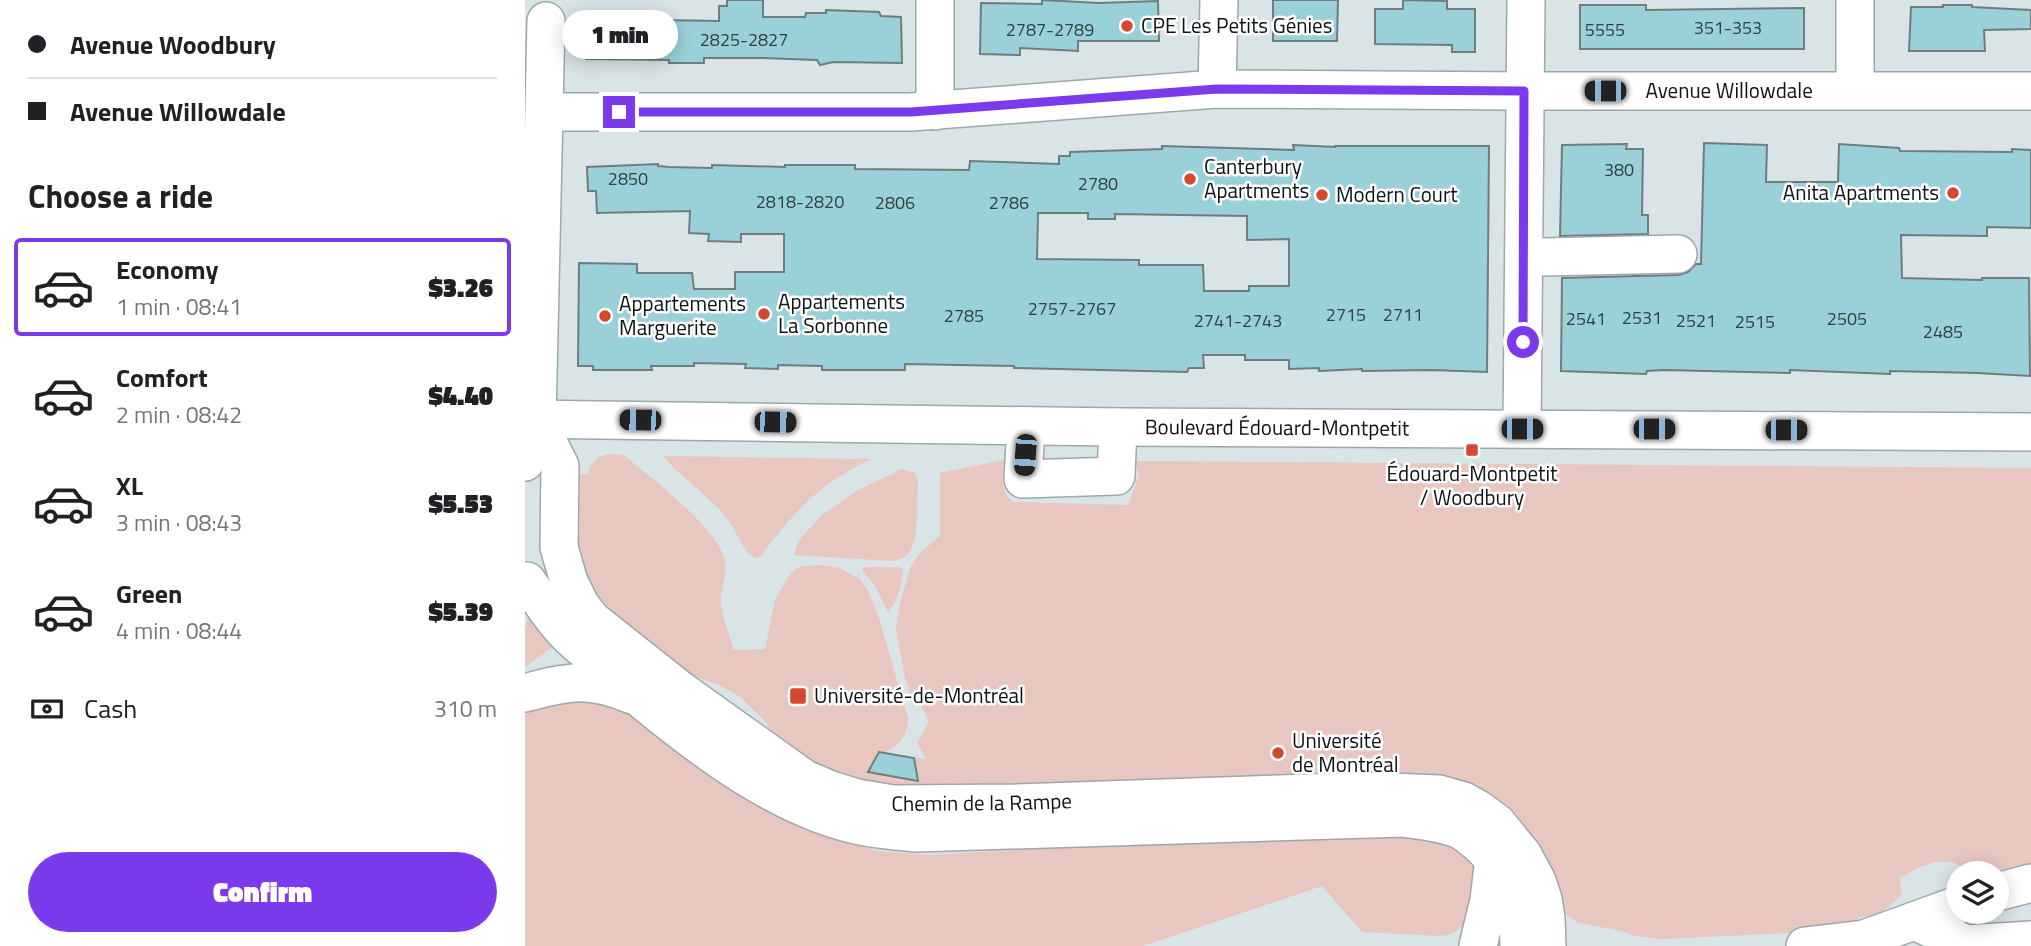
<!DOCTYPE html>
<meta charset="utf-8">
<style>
:root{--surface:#fff;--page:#f2f2f2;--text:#202124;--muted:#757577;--line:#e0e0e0;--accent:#7c3aed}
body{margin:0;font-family:"Titillium Web",sans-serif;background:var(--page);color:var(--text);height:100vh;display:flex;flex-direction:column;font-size:26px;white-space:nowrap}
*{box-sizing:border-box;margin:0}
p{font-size:23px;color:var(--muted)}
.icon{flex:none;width:38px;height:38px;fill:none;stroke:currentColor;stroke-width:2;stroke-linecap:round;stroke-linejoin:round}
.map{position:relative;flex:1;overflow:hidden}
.details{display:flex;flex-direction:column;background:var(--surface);width:525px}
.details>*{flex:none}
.banner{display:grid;align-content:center;height:154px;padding:0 28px;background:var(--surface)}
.tools{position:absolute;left:1421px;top:861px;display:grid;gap:14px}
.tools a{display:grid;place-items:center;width:63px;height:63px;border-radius:50%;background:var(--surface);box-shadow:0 4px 18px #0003;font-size:35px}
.end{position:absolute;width:32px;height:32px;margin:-16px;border:9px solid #7c3aed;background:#fff;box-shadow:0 0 0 4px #fff}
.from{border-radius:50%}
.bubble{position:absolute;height:49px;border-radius:24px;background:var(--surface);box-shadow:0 4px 18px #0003;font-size:23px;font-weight:800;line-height:49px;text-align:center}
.car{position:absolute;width:21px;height:42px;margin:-21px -10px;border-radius:9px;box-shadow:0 0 5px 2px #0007;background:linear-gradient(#222 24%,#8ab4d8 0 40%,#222 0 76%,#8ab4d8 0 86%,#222 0)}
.banner b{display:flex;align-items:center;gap:24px;height:66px;font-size:26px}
.banner b+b{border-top:2px solid var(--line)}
.banner i{width:18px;height:18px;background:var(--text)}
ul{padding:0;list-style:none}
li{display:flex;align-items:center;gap:21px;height:98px;margin:0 14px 10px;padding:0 14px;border:4px solid transparent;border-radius:7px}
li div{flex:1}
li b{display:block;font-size:26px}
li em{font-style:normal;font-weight:800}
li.active{border-color:var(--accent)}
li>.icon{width:63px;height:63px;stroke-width:1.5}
h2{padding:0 28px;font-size:32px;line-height:84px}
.pay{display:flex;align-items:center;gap:18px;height:77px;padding:0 28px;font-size:26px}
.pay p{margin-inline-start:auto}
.action{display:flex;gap:14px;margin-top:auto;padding:14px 28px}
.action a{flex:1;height:80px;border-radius:42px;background:var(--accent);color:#fff;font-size:28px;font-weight:800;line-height:80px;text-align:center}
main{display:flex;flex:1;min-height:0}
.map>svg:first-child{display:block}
.green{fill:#e7c7c0}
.building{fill:#9ad0d8;stroke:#727c7e;stroke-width:2;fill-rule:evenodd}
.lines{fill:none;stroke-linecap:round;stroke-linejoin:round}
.minor-casing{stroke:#9da8a9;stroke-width:40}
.minor{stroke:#fff;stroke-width:37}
.route{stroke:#7c3aed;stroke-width:9}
.poi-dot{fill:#d4482e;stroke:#fff;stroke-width:2.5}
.labels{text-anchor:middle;stroke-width:5;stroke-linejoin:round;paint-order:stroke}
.number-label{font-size:18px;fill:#314244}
.poi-label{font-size:21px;fill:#0e1213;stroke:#fff;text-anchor:start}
.street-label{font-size:21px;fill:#0e1213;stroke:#fff}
</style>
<main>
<section class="details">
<div class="banner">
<b><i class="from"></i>Avenue Woodbury</b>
<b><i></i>Avenue Willowdale</b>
</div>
<h2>Choose a ride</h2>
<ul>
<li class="active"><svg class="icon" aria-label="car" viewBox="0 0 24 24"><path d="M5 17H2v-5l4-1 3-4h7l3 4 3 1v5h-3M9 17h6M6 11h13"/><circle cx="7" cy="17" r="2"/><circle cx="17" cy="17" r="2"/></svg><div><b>Economy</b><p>1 min · 08:41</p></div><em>$3.26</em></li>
<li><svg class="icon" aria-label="car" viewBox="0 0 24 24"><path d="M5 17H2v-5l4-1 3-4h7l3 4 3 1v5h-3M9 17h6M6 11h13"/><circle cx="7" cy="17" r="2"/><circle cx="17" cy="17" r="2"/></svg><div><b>Comfort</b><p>2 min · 08:42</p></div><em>$4.40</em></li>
<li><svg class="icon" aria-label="car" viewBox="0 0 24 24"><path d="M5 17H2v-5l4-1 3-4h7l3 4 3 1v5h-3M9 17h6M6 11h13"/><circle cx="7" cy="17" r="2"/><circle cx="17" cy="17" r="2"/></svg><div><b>XL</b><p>3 min · 08:43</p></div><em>$5.53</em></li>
<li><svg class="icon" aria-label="car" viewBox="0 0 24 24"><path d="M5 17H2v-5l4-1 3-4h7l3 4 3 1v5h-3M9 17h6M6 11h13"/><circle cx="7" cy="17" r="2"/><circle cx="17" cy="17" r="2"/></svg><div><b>Green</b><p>4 min · 08:44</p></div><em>$5.39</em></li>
</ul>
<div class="pay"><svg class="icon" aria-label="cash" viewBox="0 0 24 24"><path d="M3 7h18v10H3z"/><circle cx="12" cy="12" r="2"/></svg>Cash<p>310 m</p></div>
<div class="action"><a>Confirm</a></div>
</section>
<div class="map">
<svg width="1506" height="946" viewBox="0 0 1506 946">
<rect width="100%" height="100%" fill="#d9e4e6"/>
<g class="green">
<path d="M 86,454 L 99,455 C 127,479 190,525 200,560 C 203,573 197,585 196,598 C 195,612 205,636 209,650 L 240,649 L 250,600 L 265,574 L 270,569 L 278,566 L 295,565 L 315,568 L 336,580 L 345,595 L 354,618 L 383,718 C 383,735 373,748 358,753 L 401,759 L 392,743 L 404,721 L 396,706 L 388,701 L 380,678 L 371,628 L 375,602 L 386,566 L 395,553 L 415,536 L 415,473 L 479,460 C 478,475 474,492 488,502 L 603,505 L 614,475 L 611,461 L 1506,468 L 1506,869 C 1492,871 1458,877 1446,873 C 1439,870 1434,864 1427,862 C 1408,859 1391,868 1375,878 L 1377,894 C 1363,909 1355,916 1334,917 L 1326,930 L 1137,939 L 1110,936 L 1097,931 L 1054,923 L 1045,918 L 1037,909 L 1010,848 L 375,791 L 316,779 L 253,741 L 238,719 L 214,696 L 192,684 L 159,673 L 88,617 L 73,599 L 59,572 L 54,547 L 55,474 L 63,474 C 67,461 72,456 86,454 Z"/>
<path d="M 138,456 L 347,459 C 296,482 269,511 236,556 L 231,558 C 218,554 213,533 205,523 C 187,496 158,481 138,456 Z"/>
<path d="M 377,469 L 390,473 L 393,480 C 392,499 395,542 382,555 C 377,559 372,560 366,561 L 269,555 L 274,540 L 297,515 L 331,491 Z"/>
<path d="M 344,567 L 373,567 L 378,569 C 378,581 372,604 363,612 L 349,584 L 338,572 L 338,568 Z"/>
<path d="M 4,613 L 33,643 L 0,667 L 0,630 Z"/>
<path d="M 53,699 L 100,708 L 293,825 L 350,851 L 406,855 L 634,841 L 881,831 L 929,846 L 946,862 L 951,870 L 944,922 L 927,934 L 915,936 L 837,932 L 797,886 L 618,946 L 0,946 L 0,709 Z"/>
</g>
<g class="building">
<path d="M 202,0 L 238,0 L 238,17 L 280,17 L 281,13 L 301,13 L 301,10 L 354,12 L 356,16 L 376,17 L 377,63 L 308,62 L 295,65 L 292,60 L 237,58 L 179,58 L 179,63 L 144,63 L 144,60 L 61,59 L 62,24 L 64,24 L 64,19 L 105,20 L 105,18 L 135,18 L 135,20 L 194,21 L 194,6 L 202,6 Z"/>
<path d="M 517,0 L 574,3 L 633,1 L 634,41 L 553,41 L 553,51 L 495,48 L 495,55 L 455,54 L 456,3 L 517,4 Z"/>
<path d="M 748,0 L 813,0 L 812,41 L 748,41 Z"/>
<path d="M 878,0 L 922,1 L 922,9 L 950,9 L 950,52 L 927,52 L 927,45 L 850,44 L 850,9 L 878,9 Z"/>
<path d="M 1055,5 L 1121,5 L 1121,10 L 1279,8 L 1279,49 L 1055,49 Z"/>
<path d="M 1418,5 L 1447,5 L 1447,7 L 1506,10 L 1506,29 L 1459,30 L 1460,51 L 1384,51 L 1386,7 L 1418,7 Z"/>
<path d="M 1179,143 L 1242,145 L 1241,182 L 1313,182 L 1314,144 L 1374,148 L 1375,151 L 1487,152 L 1487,149 L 1506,150 L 1506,228 L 1462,227 L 1462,236 L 1376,235 L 1377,278 L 1457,280 L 1457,278 L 1504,278 L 1505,376 L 1452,373 L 1365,371 L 1365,374 L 1265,370 L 1265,373 L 1139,370 L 1122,371 L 1121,374 L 1036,371 L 1037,278 L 1153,275 L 1163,272 L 1171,264 L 1176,264 Z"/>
<path d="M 1102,144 L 1101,149 L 1118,149 L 1117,215 L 1123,215 L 1123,234 L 1035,236 L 1037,145 Z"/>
<path d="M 768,145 L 810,147 L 810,146 L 964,146 L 962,372 L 906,370 L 837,371 L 837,369 L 794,371 L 794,368 L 764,369 L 764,360 L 720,360 L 720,355 L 678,355 L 679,368 L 664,368 L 662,372 L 489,368 L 489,366 L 380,364 L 380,370 L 297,370 L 297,366 L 253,365 L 253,369 L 220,368 L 221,364 L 169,363 L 169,366 L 126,366 L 127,370 L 68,370 L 68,366 L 53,366 L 54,263 L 112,264 L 112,273 L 167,273 L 169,289 L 210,289 L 210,272 L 259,272 L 259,234 L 216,234 L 216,242 L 183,241 L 184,234 L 164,233 L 165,211 L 72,213 L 71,191 L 63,191 L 62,167 L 133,164 L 133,166 L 144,167 L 187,168 L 187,165 L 260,167 L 260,165 L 330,165 L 330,169 L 444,170 L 445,161 L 534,164 L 534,156 L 545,156 L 545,152 L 637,149 L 637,146 L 769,150 ZM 513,213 L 563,213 L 563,219 L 590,219 L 590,214 L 722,216 L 722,240 L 764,239 L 764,286 L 724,286 L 724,291 L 679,291 L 678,265 L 614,265 L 614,260 L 512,259 Z"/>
<path d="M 354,752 L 389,758 L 393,781 L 343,772 Z"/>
</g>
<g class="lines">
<g class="minor-casing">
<g id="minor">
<path d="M 410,0 L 410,111"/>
<path d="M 692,89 L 694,0"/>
<path d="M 1330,90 L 1330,0"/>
<path id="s1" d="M 20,112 L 386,112 L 692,89 L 999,91 L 1506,91"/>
<path d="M 1018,257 L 1153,254"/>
<path id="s2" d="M 0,419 L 593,427 L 1506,432"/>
<path id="s3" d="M 12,420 L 35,466 L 34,547 L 44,582 L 56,606 L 67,620 L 154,689 L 280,779 L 306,790 L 332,798 L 368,804 L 490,803 L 841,791 L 914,794 L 939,801 L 953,809 L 972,823 L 998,855 L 1012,881 L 1018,899 L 1021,918 L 1022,946"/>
<path d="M 501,426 L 498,479 L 591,476 L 593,427"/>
<path d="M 997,429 L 1001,0"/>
<path d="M 0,462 L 1,452 L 12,420 L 21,21"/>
<path d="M 2,581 C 16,601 30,624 48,640 C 61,653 77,661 91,673 C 100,681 108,692 117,700 C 175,748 249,804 323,823 C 345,829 368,831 391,833 L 877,818 C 895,820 913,822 930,828 C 941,832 949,840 957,847 C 987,875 994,906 994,946"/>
<path d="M 0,693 C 44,681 65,677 107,695"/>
<path d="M 1472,892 L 1506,883"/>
<path d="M 1389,921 L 1433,905"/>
<path d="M 953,946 L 964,900 L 969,858"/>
<path d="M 1280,946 L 1339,939 L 1389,921 L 1441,944 L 1506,940"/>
</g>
</g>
<use href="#minor" class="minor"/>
</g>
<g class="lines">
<path class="route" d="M 94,112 L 386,112 L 692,89 L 999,91 L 998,342"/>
</g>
<g class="poi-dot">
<circle cx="602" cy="26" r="7"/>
<circle cx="665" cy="179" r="7"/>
<circle cx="1428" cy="193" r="7"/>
<circle cx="797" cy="195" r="7"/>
<circle cx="239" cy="314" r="7"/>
<circle cx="80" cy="316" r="7"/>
<rect x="940" y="443" width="14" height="14" rx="3.5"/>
<rect x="264" y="687" width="18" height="18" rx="3.5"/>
<circle cx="753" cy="753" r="7"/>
</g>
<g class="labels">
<g class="number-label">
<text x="1203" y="34">351-353</text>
<text x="525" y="36">2787-2789</text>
<text x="1080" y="36">5555</text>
<text x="219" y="46">2825-2827</text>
<text x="1094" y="176">380</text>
<text x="103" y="185">2850</text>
<text x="573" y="190">2780</text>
<text x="275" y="208">2818-2820</text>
<text x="370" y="209">2806</text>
<text x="484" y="209">2786</text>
<text x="547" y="315">2757-2767</text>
<text x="821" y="321">2715</text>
<text x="878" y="321">2711</text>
<text x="439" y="322">2785</text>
<text x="1117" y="324">2531</text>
<text x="1061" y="325">2541</text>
<text x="1322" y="325">2505</text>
<text x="713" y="327">2741-2743</text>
<text x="1171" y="327">2521</text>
<text x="1230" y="328">2515</text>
<text x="1418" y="338">2485</text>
</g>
<g class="poi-label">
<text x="616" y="33">CPE Les Petits Génies</text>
<text x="679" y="174">Canterbury<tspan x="679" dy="24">Apartments</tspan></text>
<text x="1414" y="200" text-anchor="end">Anita Apartments</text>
<text x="811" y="202">Modern Court</text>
<text x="253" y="309">Appartements<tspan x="253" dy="24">La Sorbonne</tspan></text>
<text x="94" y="311">Appartements<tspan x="94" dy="24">Marguerite</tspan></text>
<text x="947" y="481" text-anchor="middle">Édouard-Montpetit<tspan x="947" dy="24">/ Woodbury</tspan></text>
<text x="289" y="703">Université-de-Montréal</text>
<text x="767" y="748">Université<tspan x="767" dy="24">de Montréal</tspan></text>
</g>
<g class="street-label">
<text dy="7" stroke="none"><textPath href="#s1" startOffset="1185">Avenue Willowdale</textPath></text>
<text dy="7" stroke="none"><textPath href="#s2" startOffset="752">Boulevard Édouard-Montpetit</textPath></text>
<text dy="7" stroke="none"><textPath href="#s3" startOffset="660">Chemin de la Rampe</textPath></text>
</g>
</g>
</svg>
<div class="tools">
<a><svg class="icon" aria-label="layers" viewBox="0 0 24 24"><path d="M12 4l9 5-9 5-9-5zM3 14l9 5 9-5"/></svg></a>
</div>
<i class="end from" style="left:998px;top:342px"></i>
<i class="end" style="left:94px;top:112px"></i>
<div class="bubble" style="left:37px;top:10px;width:116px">1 min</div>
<i class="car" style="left:1080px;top:91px;rotate:270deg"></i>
<i class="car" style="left:115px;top:420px;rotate:271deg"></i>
<i class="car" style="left:250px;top:422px;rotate:91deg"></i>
<i class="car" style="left:997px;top:429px;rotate:90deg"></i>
<i class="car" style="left:1129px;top:429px;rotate:90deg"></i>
<i class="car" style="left:1261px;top:430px;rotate:90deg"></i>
<i class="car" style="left:500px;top:455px;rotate:184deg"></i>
</div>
</main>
